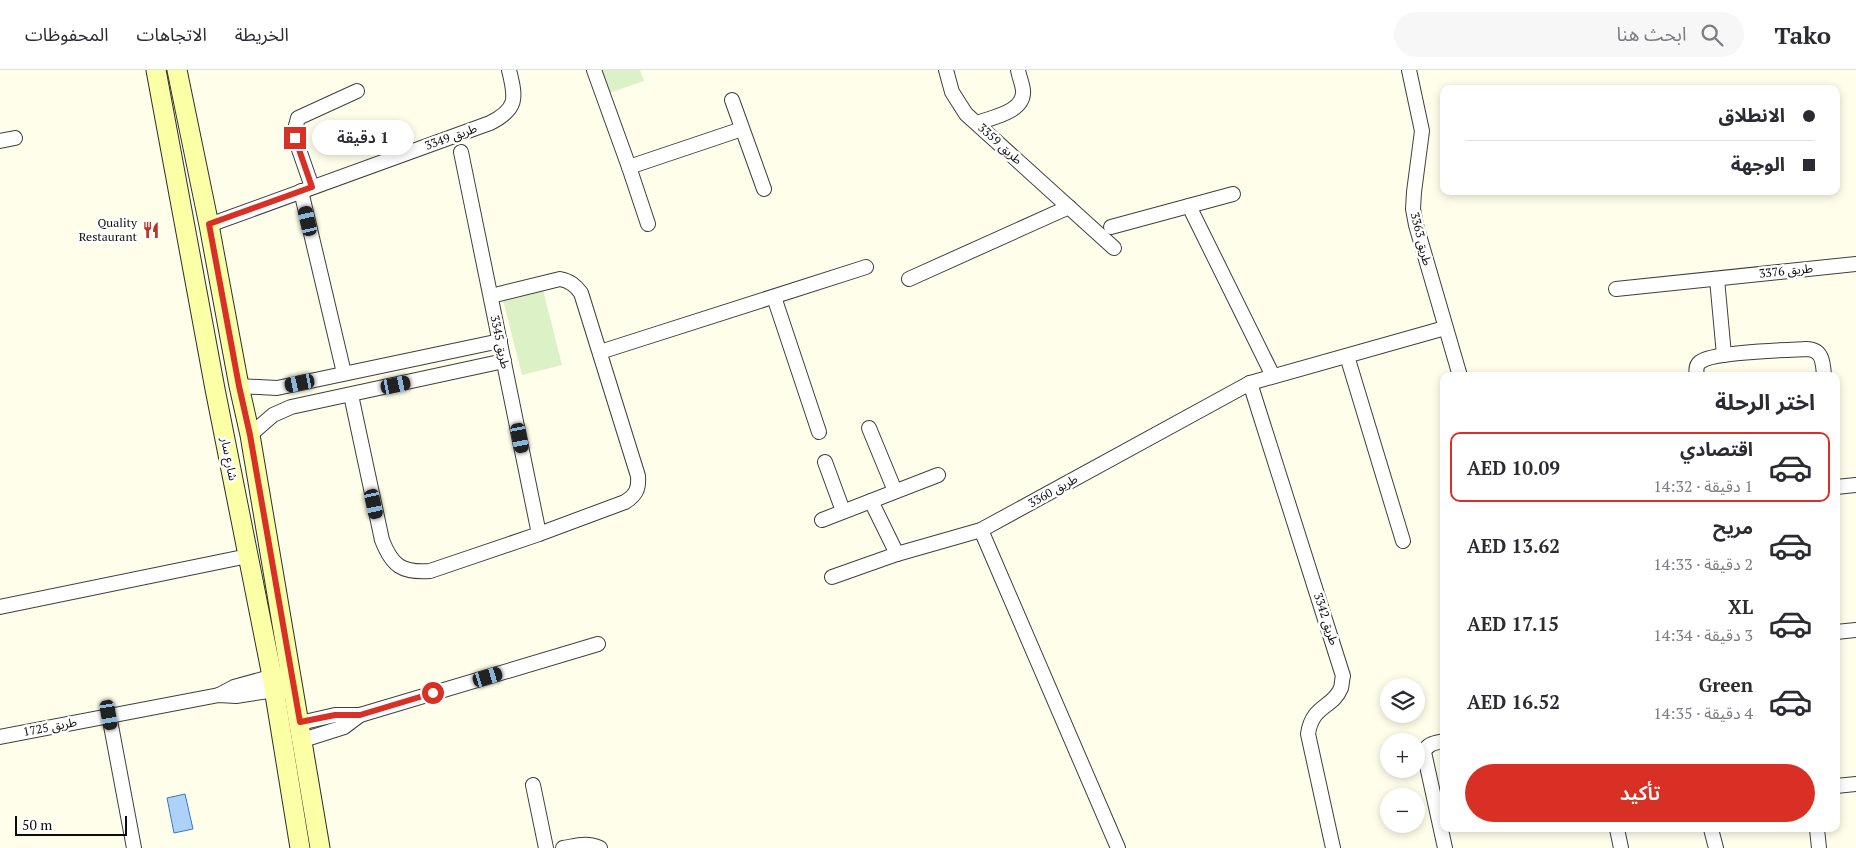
<!DOCTYPE html>
<html lang="ar">
<meta charset="utf-8">
<style>
:root{--surface:#fff;--page:#f7f7f7;--text:#2b2b33;--muted:#7c7c81;--line:#e1e1e2;--accent:#d93025}
body{margin:0;font-family:"PT Serif","Noto Sans Arabic",serif;background:var(--page);color:var(--text);direction:rtl;height:100vh;display:flex;flex-direction:column;font-size:19px;white-space:nowrap}
*{box-sizing:border-box;margin:0}
p{font-size:16px;color:var(--muted)}
.icon{flex:none;width:28px;height:28px;fill:none;stroke:currentColor;stroke-width:2;stroke-linecap:round;stroke-linejoin:round}
.map{position:relative;flex:1;overflow:hidden;direction:ltr}
.drawer{position:absolute;left:1440px;top:302px;width:400px;height:460px;display:flex;flex-direction:column;background:var(--surface);border-radius:10px;box-shadow:0 2px 8px #0003;direction:rtl}
.drawer>*{flex:none}
.guide{position:absolute;left:1440px;top:15px;width:400px;height:110px;border-radius:10px;box-shadow:0 2px 8px #0003;direction:rtl;display:grid;align-content:center;height:110px;padding:0 25px;background:var(--surface)}
.tools{position:absolute;left:1380px;top:608px;display:grid;gap:10px}
.tools a{display:grid;place-items:center;width:45px;height:45px;border-radius:50%;background:var(--surface);box-shadow:0 2px 8px #0003;font-size:25px}
.scale{position:absolute;left:15px;bottom:12px;width:112px;box-sizing:border-box;padding-left:5px;border:2px solid #0c0c0c;border-top:0;font-size:14px;line-height:18px;white-space:nowrap;color:#0c0c0c;-webkit-text-stroke:4px #fff;paint-order:stroke}
.end{position:absolute;width:22px;height:22px;margin:-11px;border:6px solid #d93025;background:#fff;box-shadow:0 0 0 2px #fff}
.from{border-radius:50%}
.bubble{position:absolute;height:35px;border-radius:18px;background:var(--surface);box-shadow:0 2px 8px #0003;font-size:16px;font-weight:600;line-height:35px;text-align:center;direction:rtl}
.car{position:absolute;width:15px;height:30px;margin:-15px -8px;border-radius:6px;box-shadow:0 0 4px 1px #0007;background:linear-gradient(#222 24%,#8ab4d8 0 40%,#222 0 76%,#8ab4d8 0 86%,#222 0)}
.guide b{display:flex;align-items:center;gap:18px;height:48px;font-size:19px}
.guide b+b{border-top:1px solid var(--line)}
.guide i{width:12px;height:12px;background:var(--text)}
ul{padding:0;list-style:none}
li{display:flex;align-items:center;gap:15px;height:70px;margin:0 10px 8px;padding:0 15px;border:2px solid transparent;border-radius:10px}
li div{flex:1}
li b{display:block;font-size:19px}
li em{font-style:normal;font-weight:600}
li.active{border-color:var(--accent)}
li>.icon{width:45px;height:45px;stroke-width:1.5}
h2{padding:0 25px;font-size:22px;line-height:60px}
.primary-button{display:flex;gap:10px;margin-top:auto;padding:10px 25px}
.primary-button a{flex:1;height:58px;border-radius:30px;background:var(--accent);color:#fff;font-size:20px;font-weight:600;line-height:58px;text-align:center}
header{display:flex;align-items:center;gap:30px;box-sizing:border-box;height:70px;padding:0 25px;background:var(--surface);border-bottom:1px solid var(--line)}
header strong{font-size:24px}
nav{display:flex;gap:28px;margin-inline-start:auto;font-size:18px}
.search{width:350px;height:45px;background:var(--page);display:flex;align-items:center;gap:12px;box-sizing:border-box;padding:0 18px;border-radius:28px;color:var(--muted);font-size:19px}
.map>svg:first-child{display:block}
.pitch{fill:#dcf1c6}
.water{fill:#aed1f8;stroke:#337ad1}
.lines{fill:none;stroke-linecap:round;stroke-linejoin:round}
.street-casing{stroke:#3f3f3f;stroke-width:16}
.secondary-casing{stroke:#2e2e2e;stroke-width:21}
.street{stroke:#fff;stroke-width:14}
.secondary{stroke:#fbffa6;stroke-width:19}
.route{stroke:#d93025;stroke-width:6}
.labels{text-anchor:middle;stroke-width:5;stroke-linejoin:round;paint-order:stroke}
.street-label{font-size:12px;fill:#0c0c0c;stroke:#fff}
.poi-label{font-size:12px;fill:#0c0c0c;stroke:#fff;text-anchor:end}
</style>
<header>
<strong>Tako</strong>
<div class="search"><svg class="icon" aria-label="search" viewBox="0 0 24 24"><circle cx="10" cy="10" r="6"/><path d="M15 15l6 6"/></svg>ابحث هنا</div>
<nav><a>الخريطة</a><a>الاتجاهات</a><a>المحفوظات</a></nav>
</header>
<div class="map">
<svg width="1856" height="778" viewBox="0 0 1856 778">
<rect width="100%" height="100%" fill="#fffeeb"/>
<g class="pitch">
<path d="M 601,0 L 640,0 L 644,11 L 609,23 Z"/>
<path d="M 543,220 L 562,295 L 522,305 L 503,230 Z"/>
</g>
<path class="water" d="M 185,724 L 193,759 L 174,763 L 167,728 Z"/>
<g class="lines">
<g class="street-casing">
<g id="street">
<path d="M 594,0 L 629,97 L 648,154"/>
<path d="M 946,0 L 952,22 L 966,44 L 1114,178"/>
<path d="M 1409,0 L 1422,61 L 1414,122 L 1413,139 L 1416,155 L 1460,306"/>
<path d="M 732,30 L 764,119"/>
<path d="M 977,53 C 993,47 1025,42 1023,20 C 1022,13 1019,6 1018,0"/>
<path d="M 0,71 L 15,68"/>
<path d="M 461,82 L 539,464"/>
<path d="M 629,97 L 742,59"/>
<path d="M 312,117 L 295,68 L 295,59 L 298,48 L 357,21"/>
<path d="M 301,121 L 344,303"/>
<path d="M 1189,136 L 1273,306"/>
<path d="M 209,155 L 490,53 C 518,39 516,28 509,0"/>
<path d="M 1111,157 L 1233,124"/>
<path d="M 909,209 L 1069,137"/>
<path d="M 1717,209 L 1724,285"/>
<path d="M 1616,219 L 1856,194"/>
<path d="M 774,227 L 819,362"/>
<path d="M 600,282 L 866,197"/>
<path d="M 1347,286 L 1403,471"/>
<path d="M 1697,306 C 1696,301 1696,295 1700,292 C 1711,282 1787,280 1806,279 C 1823,279 1823,293 1824,306"/>
<path d="M 1250,313 L 1343,606 C 1342,609 1342,614 1341,618 C 1333,638 1312,635 1308,664 L 1333,778"/>
<path d="M 239,316 L 277,318 L 500,271"/>
<path d="M 351,325 L 382,470 C 392,496 402,503 430,501 L 539,464 L 625,432 C 636,425 639,419 638,406 L 581,223 C 575,215 570,211 560,209 L 491,226"/>
<path d="M 869,358 L 895,421"/>
<path d="M 250,365 L 273,345 L 291,337 L 504,291"/>
<path d="M 825,392 L 843,441"/>
<path d="M 1836,417 L 1856,415"/>
<path d="M 871,431 L 897,484"/>
<path d="M 822,450 L 938,405"/>
<path d="M 981,460 L 1118,778"/>
<path d="M 832,507 L 897,484 L 981,460 L 1250,313 L 1445,258"/>
<path d="M 0,537 L 248,486"/>
<path d="M 1836,562 L 1856,560"/>
<path d="M 219,625 L 234,617 L 281,604"/>
<path d="M 109,645 L 134,778"/>
<path d="M 300,653 L 335,645 L 360,645 L 598,574"/>
<path d="M 0,667 L 219,625 L 236,626 L 282,619"/>
<path d="M 303,670 L 344,657 L 360,645"/>
<path d="M 1444,671 C 1435,673 1428,673 1424,682 L 1445,778"/>
<path d="M 533,715 L 546,778"/>
<path d="M 1836,716 L 1856,714"/>
<path d="M 1617,759 L 1621,778"/>
<path d="M 1711,759 L 1716,778"/>
<path d="M 1817,759 L 1819,778"/>
<path d="M 563,778 C 576,776 587,772 600,778"/>
</g>
</g>
<g class="secondary-casing">
<g id="secondary">
<path d="M 156,0 L 215,319 L 272,606 L 300,778"/>
<path d="M 177,0 L 209,155 L 239,316 L 250,365 L 320,778"/>
</g>
</g>
<use href="#street" class="street"/>
<use href="#secondary" class="secondary"/>
</g>
<g class="lines">
<path class="route" d="M 295,68 L 312,117 L 209,154 L 239,316 L 250,365 L 300,652 L 335,645 L 360,645 L 433,623"/>
</g>
<defs>
<g id="restaurant-bare" transform="scale(1.35)"><path d="M-5-6h1v4h1v-4h1v4h1v-4h1v5L-1.5 .5V6h-2V.5L-5-1ZM5-6V6H3V1.5H1.5Q1.5-4 5-6Z" fill="#c03120" stroke="#fff" stroke-width="2.5" paint-order="stroke"/></g>
</defs>
<g fill-rule="evenodd">
<use href="#restaurant-bare" x="151" y="160"/>
</g>
<g class="labels">
<g class="street-label">
<text transform="translate(451 67) rotate(-20)" y="4">طريق 3349</text>
<text transform="translate(1000 74) rotate(42)" y="4">طريق 3359</text>
<text transform="translate(1421 169) rotate(76)" y="4">طريق 3363</text>
<text transform="translate(1786 201) rotate(-6)" y="4">طريق 3376</text>
<text transform="translate(500 272) rotate(78)" y="4">طريق 3345</text>
<text transform="translate(229 389) rotate(79)" y="4">شارع سار</text>
<text transform="translate(1053 421) rotate(-29)" y="4">طريق 3360</text>
<text transform="translate(1326 549) rotate(72)" y="4">طريق 3342</text>
<text transform="translate(50 657) rotate(-11)" y="4">طريق 1725</text>
</g>
<g class="poi-label">
<text x="137" y="157">Quality<tspan x="137" dy="14">Restaurant</tspan></text>
</g>
</g>
</svg>
<div class="tools">
<a><svg class="icon" aria-label="layers" viewBox="0 0 24 24"><path d="M12 4l9 5-9 5-9-5zM3 14l9 5 9-5"/></svg></a>
<a>+</a>
<a>−</a>
</div>
<div class="scale">50 m</div>
<i class="end from" style="left:433px;top:623px"></i>
<i class="end" style="left:295px;top:68px"></i>
<div class="bubble" style="left:312px;top:50px;width:102px">1 دقيقة</div>
<i class="car" style="left:308px;top:151px;rotate:347deg"></i>
<i class="car" style="left:300px;top:313px;rotate:258deg"></i>
<i class="car" style="left:396px;top:315px;rotate:78deg"></i>
<i class="car" style="left:520px;top:368px;rotate:169deg"></i>
<i class="car" style="left:374px;top:434px;rotate:168deg"></i>
<i class="car" style="left:488px;top:607px;rotate:73deg"></i>
<i class="car" style="left:109px;top:645px;rotate:170deg"></i>
<div class="guide">
<b><i class="from"></i>الانطلاق</b>
<b><i></i>الوجهة</b>
</div>
<section class="drawer">
<h2>اختر الرحلة</h2>
<ul>
<li class="active"><svg class="icon" aria-label="car" viewBox="0 0 24 24"><path d="M5 17H2v-5l4-1 3-4h7l3 4 3 1v5h-3M9 17h6M6 11h13"/><circle cx="7" cy="17" r="2"/><circle cx="17" cy="17" r="2"/></svg><div><b>اقتصادي</b><p>1 دقيقة · 14:32</p></div><em>AED 10.09</em></li>
<li><svg class="icon" aria-label="car" viewBox="0 0 24 24"><path d="M5 17H2v-5l4-1 3-4h7l3 4 3 1v5h-3M9 17h6M6 11h13"/><circle cx="7" cy="17" r="2"/><circle cx="17" cy="17" r="2"/></svg><div><b>مريح</b><p>2 دقيقة · 14:33</p></div><em>AED 13.62</em></li>
<li><svg class="icon" aria-label="car" viewBox="0 0 24 24"><path d="M5 17H2v-5l4-1 3-4h7l3 4 3 1v5h-3M9 17h6M6 11h13"/><circle cx="7" cy="17" r="2"/><circle cx="17" cy="17" r="2"/></svg><div><b>XL</b><p>3 دقيقة · 14:34</p></div><em>AED 17.15</em></li>
<li><svg class="icon" aria-label="car" viewBox="0 0 24 24"><path d="M5 17H2v-5l4-1 3-4h7l3 4 3 1v5h-3M9 17h6M6 11h13"/><circle cx="7" cy="17" r="2"/><circle cx="17" cy="17" r="2"/></svg><div><b>Green</b><p>4 دقيقة · 14:35</p></div><em>AED 16.52</em></li>
</ul>
<div class="primary-button"><a>تأكيد</a></div>
</section>
</div>
